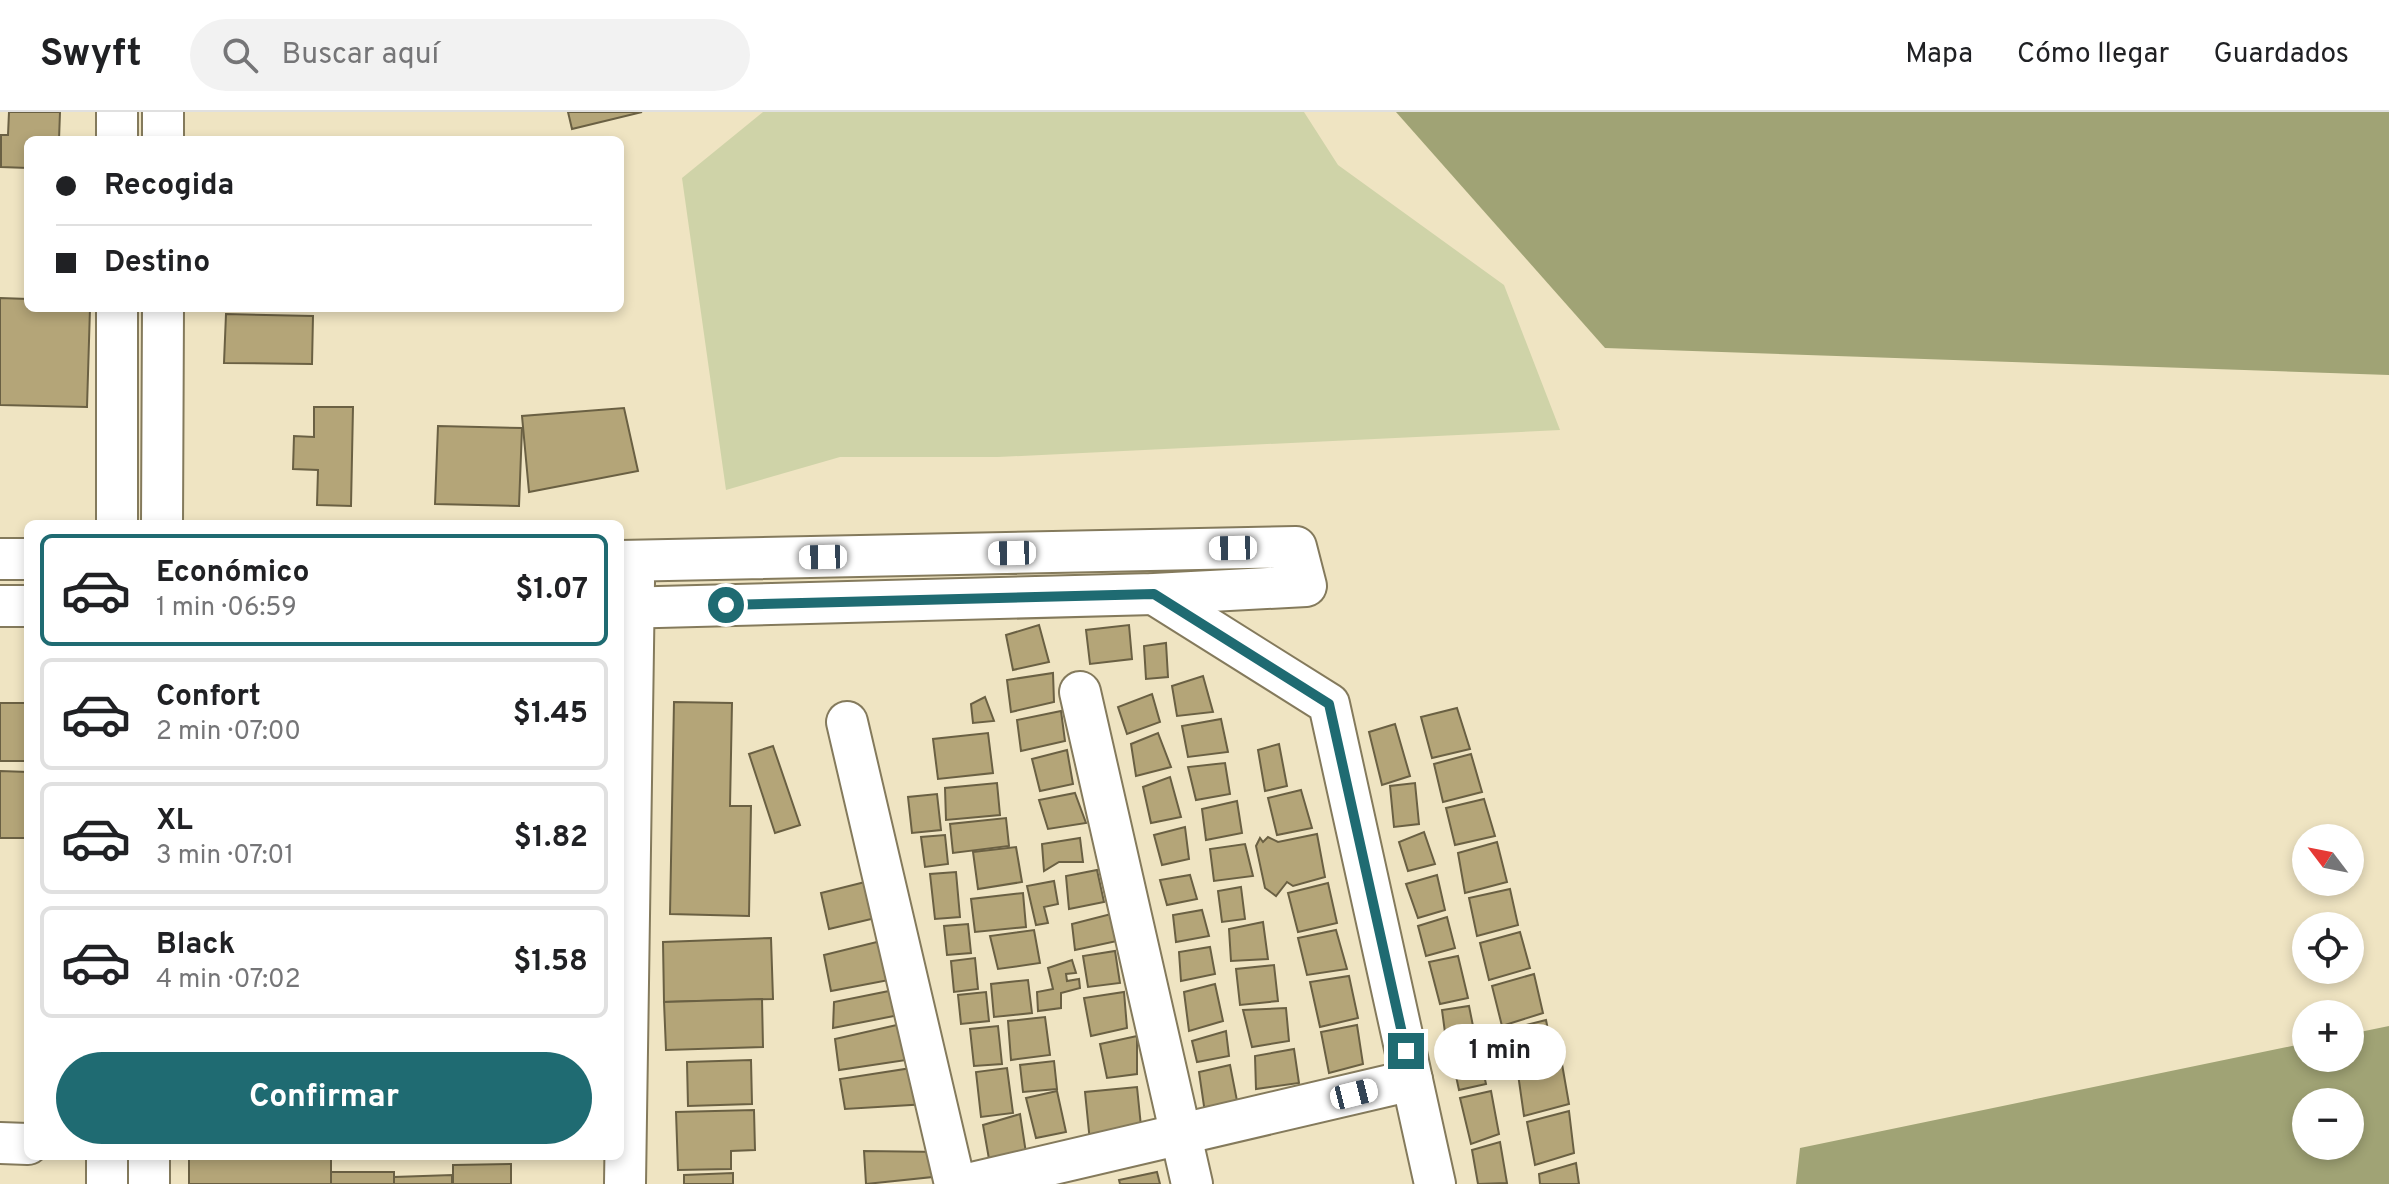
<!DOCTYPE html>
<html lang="es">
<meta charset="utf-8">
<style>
:root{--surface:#fff;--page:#f2f2f2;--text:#202124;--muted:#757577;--line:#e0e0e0;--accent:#1f6b72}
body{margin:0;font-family:Overpass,sans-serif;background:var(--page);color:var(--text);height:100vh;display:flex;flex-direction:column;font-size:30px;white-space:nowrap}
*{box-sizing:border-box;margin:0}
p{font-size:26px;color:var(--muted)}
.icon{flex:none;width:44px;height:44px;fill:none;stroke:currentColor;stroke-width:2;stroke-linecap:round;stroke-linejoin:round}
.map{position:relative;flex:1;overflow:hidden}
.panel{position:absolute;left:24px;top:408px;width:600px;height:640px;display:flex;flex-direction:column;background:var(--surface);border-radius:12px;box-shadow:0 4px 12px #0003}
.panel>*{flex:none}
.banner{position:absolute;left:24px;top:24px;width:600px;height:176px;border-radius:12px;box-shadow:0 4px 12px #0003;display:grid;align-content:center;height:176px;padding:0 32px;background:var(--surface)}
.needle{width:52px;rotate:302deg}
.tools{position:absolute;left:2292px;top:712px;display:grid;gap:16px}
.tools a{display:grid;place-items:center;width:72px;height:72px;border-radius:50%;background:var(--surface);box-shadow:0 4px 12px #0003;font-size:40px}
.end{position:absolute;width:36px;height:36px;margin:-18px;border:10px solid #1f6b72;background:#fff;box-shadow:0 0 0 4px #fff}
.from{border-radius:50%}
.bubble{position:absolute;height:56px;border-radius:28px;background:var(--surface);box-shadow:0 4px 12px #0003;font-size:26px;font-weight:700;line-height:56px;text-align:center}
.car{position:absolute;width:24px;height:48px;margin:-24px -12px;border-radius:10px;box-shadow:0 0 6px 2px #0007;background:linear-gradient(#fff 24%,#345 0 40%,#fff 0 76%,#345 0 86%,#fff 0)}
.banner b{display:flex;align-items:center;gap:28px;height:76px;font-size:30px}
.banner b+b{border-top:2px solid var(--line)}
.banner i{width:20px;height:20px;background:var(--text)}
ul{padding:14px 0 0;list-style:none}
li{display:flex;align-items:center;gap:24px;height:112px;margin:0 16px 12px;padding:0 16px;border:4px solid var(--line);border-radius:12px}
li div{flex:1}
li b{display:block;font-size:30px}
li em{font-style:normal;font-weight:700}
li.selected{border-color:var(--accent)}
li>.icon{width:72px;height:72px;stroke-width:1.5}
.primary-button{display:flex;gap:16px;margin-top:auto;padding:16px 32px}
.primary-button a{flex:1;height:92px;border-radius:48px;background:var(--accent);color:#fff;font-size:32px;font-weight:700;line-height:92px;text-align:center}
header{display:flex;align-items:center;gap:48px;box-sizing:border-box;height:112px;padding:0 40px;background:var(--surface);border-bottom:2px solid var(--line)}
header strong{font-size:38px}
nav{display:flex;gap:44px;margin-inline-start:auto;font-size:28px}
.search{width:560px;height:72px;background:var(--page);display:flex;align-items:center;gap:20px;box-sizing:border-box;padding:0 28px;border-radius:44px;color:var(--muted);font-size:30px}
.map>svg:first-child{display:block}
.green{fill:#cfd3a8}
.forest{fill:#a0a375;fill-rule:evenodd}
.building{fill:#b4a578;stroke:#6a6043;stroke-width:2}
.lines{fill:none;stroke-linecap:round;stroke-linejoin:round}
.minor-casing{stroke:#847a5c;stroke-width:44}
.minor{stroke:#fff;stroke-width:40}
.route{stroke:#1f6b72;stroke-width:10}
</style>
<header>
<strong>Swyft</strong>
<div class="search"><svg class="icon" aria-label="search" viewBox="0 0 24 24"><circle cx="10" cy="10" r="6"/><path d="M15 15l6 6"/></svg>Buscar aquí</div>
<nav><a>Mapa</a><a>Cómo llegar</a><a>Guardados</a></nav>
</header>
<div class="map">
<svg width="2389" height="1072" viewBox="0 0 2389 1072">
<rect width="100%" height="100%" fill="#efe4c2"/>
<path class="green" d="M 763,0 L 1304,0 L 1338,53 L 1504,173 L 1560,318 L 998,345 L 840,345 L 726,378 L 682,66 Z"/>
<g class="forest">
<path d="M 1396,0 L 2389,0 L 2389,263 L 1605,236 Z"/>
<path d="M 2389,914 L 2389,1072 L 1796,1072 L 1800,1036 L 2306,931 L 2306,946 L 2350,946 L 2350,922 ZM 2306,990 L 2350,990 L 2350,1034 L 2306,1034 Z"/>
</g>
<g class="building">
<path d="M 9,0 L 60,0 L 59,28 L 28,28 L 28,56 L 1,55 L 1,23 L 8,23 Z"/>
<path d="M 568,0 L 642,0 L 572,17 Z"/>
<path d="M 0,186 L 28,187 L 28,196 L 90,196 L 87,295 L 0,293 Z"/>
<path d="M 226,202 L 313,204 L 312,252 L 224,251 Z"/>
<path d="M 314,295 L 353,295 L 351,394 L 317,393 L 318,358 L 293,357 L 294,324 L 314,325 Z"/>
<path d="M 624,296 L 638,359 L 529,380 L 522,304 Z"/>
<path d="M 438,314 L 522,316 L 519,394 L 435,392 Z"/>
<path d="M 1039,513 L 1049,550 L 1013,558 L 1006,523 Z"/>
<path d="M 1129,513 L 1132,547 L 1090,552 L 1086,518 Z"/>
<path d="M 1166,531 L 1168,565 L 1146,567 L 1144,534 Z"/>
<path d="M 1053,561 L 1054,590 L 1011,600 L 1007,568 Z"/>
<path d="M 1203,564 L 1213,600 L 1177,604 L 1172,574 Z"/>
<path d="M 1152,582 L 1160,610 L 1127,622 L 1118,595 Z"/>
<path d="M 985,585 L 994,609 L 973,611 L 971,592 Z"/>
<path d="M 674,590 L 732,591 L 730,694 L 751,694 L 749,804 L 670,802 Z"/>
<rect x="0" y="591" width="28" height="58"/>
<path d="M 1457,596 L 1470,637 L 1432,646 L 1421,605 Z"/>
<path d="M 1061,599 L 1065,629 L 1021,639 L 1017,608 Z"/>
<path d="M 1221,607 L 1228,640 L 1188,645 L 1182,614 Z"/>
<path d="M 1395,612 L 1410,664 L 1382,673 L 1369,620 Z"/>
<path d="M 988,621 L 993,661 L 938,667 L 933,627 Z"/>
<path d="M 1158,621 L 1171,655 L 1136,664 L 1131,632 Z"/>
<path d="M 1279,632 L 1287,674 L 1265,679 L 1258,638 Z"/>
<path d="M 773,634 L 800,713 L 775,721 L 749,642 Z"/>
<path d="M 1067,638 L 1073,672 L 1040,679 L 1032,647 Z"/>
<path d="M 1471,642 L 1482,680 L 1443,690 L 1434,652 Z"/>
<path d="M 1225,651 L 1230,682 L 1196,688 L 1188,655 Z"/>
<path d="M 0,659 L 28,660 L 28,726 L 0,726 Z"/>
<path d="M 1170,665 L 1181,705 L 1151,711 L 1143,675 Z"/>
<path d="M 997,671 L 1000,703 L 946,708 L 945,676 Z"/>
<path d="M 1415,671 L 1419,712 L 1394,715 L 1390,674 Z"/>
<path d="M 1301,678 L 1312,716 L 1277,723 L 1268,686 Z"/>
<path d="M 1075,681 L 1086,711 L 1048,717 L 1039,688 Z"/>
<path d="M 937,682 L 941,718 L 912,721 L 908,685 Z"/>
<path d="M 1484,687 L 1495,724 L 1455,733 L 1446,696 Z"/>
<path d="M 1237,689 L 1242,721 L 1206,728 L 1202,697 Z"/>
<path d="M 1006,706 L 1009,734 L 953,741 L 950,712 Z"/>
<path d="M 1185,715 L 1189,747 L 1162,753 L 1154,723 Z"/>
<path d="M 1424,720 L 1435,752 L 1408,759 L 1399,730 Z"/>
<path d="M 1317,722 L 1325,765 L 1293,774 L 1287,770 L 1276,784 L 1265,776 L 1256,734 L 1260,726 L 1263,730 L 1268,725 L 1278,730 Z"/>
<path d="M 945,723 L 948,752 L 925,755 L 921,725 Z"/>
<path d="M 1080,726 L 1083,750 L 1059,750 L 1044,759 L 1042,732 Z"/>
<path d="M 1497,730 L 1507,770 L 1465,781 L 1458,741 Z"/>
<path d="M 1245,732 L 1253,764 L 1214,769 L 1210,737 Z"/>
<path d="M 1016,735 L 1022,770 L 978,777 L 973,740 Z"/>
<path d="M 1097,758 L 1104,790 L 1069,797 L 1066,764 Z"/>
<path d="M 956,760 L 960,805 L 935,807 L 930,762 Z"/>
<path d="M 1190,763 L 1197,787 L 1167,793 L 1160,768 Z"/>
<path d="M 1437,763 L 1445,798 L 1418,806 L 1406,772 Z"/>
<path d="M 877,767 L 884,804 L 829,817 L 821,781 Z"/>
<path d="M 1054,769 L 1058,792 L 1044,795 L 1048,811 L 1036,813 L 1027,774 Z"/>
<path d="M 1328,771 L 1337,811 L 1298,820 L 1288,781 Z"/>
<path d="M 1241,775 L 1245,807 L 1222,810 L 1218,779 Z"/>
<path d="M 1510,777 L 1518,813 L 1477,824 L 1469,786 Z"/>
<path d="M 1023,781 L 1026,815 L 975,820 L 971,787 Z"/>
<path d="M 1202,798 L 1209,824 L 1176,830 L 1173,803 Z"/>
<path d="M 1115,801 L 1117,829 L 1075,838 L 1072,812 Z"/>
<path d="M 1447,805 L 1455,836 L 1426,844 L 1418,814 Z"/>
<path d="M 1263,810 L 1268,847 L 1231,849 L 1229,817 Z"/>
<path d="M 968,812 L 971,841 L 947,843 L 944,814 Z"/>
<path d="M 1034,818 L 1040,851 L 998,857 L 990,824 Z"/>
<path d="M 1336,818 L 1347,857 L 1307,863 L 1298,826 Z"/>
<path d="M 1520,820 L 1530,856 L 1489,868 L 1480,831 Z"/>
<path d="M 771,826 L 773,887 L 664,890 L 663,830 Z"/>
<path d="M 885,828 L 889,868 L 831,879 L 824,843 Z"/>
<path d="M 1210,835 L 1215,862 L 1181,869 L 1179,840 Z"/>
<path d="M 1115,839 L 1120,871 L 1088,875 L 1083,844 Z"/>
<path d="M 1458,844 L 1468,886 L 1440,892 L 1429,850 Z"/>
<path d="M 975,846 L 978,877 L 954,880 L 951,849 Z"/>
<path d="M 1072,848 L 1076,861 L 1066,862 L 1067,869 L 1079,867 L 1080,876 L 1061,881 L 1061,896 L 1038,899 L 1037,880 L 1053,877 L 1048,856 Z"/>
<path d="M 1274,853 L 1278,889 L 1240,893 L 1236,857 Z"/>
<path d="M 1534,862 L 1543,901 L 1502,914 L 1492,874 Z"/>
<path d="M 1349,864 L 1358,906 L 1320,915 L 1310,870 Z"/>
<path d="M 1028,868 L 1032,901 L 994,905 L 991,872 Z"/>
<path d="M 1215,872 L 1223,909 L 1189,919 L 1184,880 Z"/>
<path d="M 894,878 L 899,903 L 833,916 L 834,890 Z"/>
<path d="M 986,880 L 989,909 L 961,912 L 958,883 Z"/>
<path d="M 1124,880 L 1127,916 L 1091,924 L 1084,886 Z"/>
<path d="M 762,887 L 763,935 L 666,938 L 664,890 Z"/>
<path d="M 1469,894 L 1475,924 L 1446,928 L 1442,898 Z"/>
<path d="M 1286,896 L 1289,929 L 1252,935 L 1243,898 Z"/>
<path d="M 1045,905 L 1050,943 L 1011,948 L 1008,909 Z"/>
<path d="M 1546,908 L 1553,943 L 1515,956 L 1506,918 Z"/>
<path d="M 910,910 L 913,947 L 839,958 L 835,927 Z"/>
<path d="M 1357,913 L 1363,952 L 1329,961 L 1321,920 Z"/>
<path d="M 998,914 L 1002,952 L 974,954 L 970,917 Z"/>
<path d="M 1226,919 L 1229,944 L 1197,950 L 1192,929 Z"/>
<path d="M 1137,924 L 1137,962 L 1107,966 L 1100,932 Z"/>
<path d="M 1477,931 L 1486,972 L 1459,978 L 1450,936 Z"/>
<path d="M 1294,937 L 1299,971 L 1256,977 L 1255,944 Z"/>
<path d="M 751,948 L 752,992 L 688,994 L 687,950 Z"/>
<path d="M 1054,949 L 1057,977 L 1023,980 L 1020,953 Z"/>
<path d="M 1562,952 L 1569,992 L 1524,1004 L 1518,962 Z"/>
<path d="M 1230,953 L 1239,999 L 1205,1001 L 1199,960 Z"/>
<path d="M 918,955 L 927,992 L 845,997 L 840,967 Z"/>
<path d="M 1007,956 L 1013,1001 L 981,1005 L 976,960 Z"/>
<path d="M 1137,975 L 1142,1024 L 1090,1030 L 1085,980 Z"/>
<path d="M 1057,979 L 1066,1020 L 1036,1026 L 1026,986 Z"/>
<path d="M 1491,979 L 1499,1022 L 1471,1032 L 1460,986 Z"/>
<path d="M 754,998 L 755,1038 L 731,1039 L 731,1057 L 678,1058 L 676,1000 Z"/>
<path d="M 1569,999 L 1574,1041 L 1535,1053 L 1527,1010 Z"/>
<path d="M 1020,1002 L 1026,1041 L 989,1047 L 983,1013 Z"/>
<path d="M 1500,1030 L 1507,1071 L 1478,1072 L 1472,1038 Z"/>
<path d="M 864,1039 L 942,1040 L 942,1064 L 866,1072 Z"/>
<rect x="189" y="1044" width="142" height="28"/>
<path d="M 1576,1051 L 1579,1072 L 1540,1072 L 1539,1062 Z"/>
<path d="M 511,1052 L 511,1072 L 453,1072 L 453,1053 Z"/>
<rect x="331" y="1060" width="63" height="12"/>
<path d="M 1157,1060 L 1160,1072 L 1120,1072 L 1119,1068 Z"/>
<path d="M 733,1061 L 733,1072 L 684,1072 L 684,1063 Z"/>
<path d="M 452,1063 L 452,1072 L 394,1072 L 394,1065 Z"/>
</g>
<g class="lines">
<g class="minor-casing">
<g id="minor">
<path d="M 117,28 L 117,0"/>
<path d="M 163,28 L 163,0"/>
<path d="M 117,412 L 117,196"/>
<path d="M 162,412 L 163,196"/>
<path d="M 0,447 L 28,447"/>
<path d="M 620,449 L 1296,435 L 1306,474 L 1154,482 L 620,496"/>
<path d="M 1154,482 L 1329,592 L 1435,1072"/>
<path d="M 0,494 L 28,494"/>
<path d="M 1080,580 L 1192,1072"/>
<path d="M 847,610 L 955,1072"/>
<path d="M 0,1031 L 28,1032"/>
<path d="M 107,1072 L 107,1044"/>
<path d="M 149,1072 L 149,1044"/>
<path d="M 625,1072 L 634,469"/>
<path d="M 968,1072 L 1412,968"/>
</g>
</g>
<use href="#minor" class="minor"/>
</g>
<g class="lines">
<path class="route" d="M 726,493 L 1154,482 L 1329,592 L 1406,939"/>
</g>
</svg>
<div class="tools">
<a><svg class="needle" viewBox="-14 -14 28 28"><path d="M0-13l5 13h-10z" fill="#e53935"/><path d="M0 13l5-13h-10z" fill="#757577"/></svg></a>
<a><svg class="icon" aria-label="locate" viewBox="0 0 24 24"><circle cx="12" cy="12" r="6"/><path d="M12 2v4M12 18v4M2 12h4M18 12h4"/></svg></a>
<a>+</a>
<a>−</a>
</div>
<i class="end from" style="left:726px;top:493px"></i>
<i class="end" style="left:1406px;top:939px"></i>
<div class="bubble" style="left:1434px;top:912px;width:132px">1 min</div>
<i class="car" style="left:1233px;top:436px;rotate:269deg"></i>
<i class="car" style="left:1012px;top:441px;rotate:269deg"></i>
<i class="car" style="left:823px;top:445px;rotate:269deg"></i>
<i class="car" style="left:1354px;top:982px;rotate:76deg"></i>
<div class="banner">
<b><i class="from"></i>Recogida</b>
<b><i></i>Destino</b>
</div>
<section class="panel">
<ul>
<li class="selected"><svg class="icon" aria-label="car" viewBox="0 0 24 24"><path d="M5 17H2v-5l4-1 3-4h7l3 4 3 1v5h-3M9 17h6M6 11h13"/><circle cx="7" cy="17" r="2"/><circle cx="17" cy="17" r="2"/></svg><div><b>Económico</b><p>1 min · 06:59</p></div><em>$1.07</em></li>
<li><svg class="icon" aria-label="car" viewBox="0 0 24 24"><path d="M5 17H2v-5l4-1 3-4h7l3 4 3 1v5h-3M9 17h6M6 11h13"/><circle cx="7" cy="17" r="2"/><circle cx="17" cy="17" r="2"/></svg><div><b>Confort</b><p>2 min · 07:00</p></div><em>$1.45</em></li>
<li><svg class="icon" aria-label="car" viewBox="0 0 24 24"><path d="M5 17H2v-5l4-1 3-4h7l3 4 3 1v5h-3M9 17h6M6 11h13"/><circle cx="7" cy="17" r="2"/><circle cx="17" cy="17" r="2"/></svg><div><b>XL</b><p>3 min · 07:01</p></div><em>$1.82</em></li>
<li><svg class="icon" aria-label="car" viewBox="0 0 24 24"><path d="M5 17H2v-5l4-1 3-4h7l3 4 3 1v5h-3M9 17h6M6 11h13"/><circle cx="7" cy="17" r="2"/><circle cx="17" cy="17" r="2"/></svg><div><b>Black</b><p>4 min · 07:02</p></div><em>$1.58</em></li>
</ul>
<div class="primary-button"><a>Confirmar</a></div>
</section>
</div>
